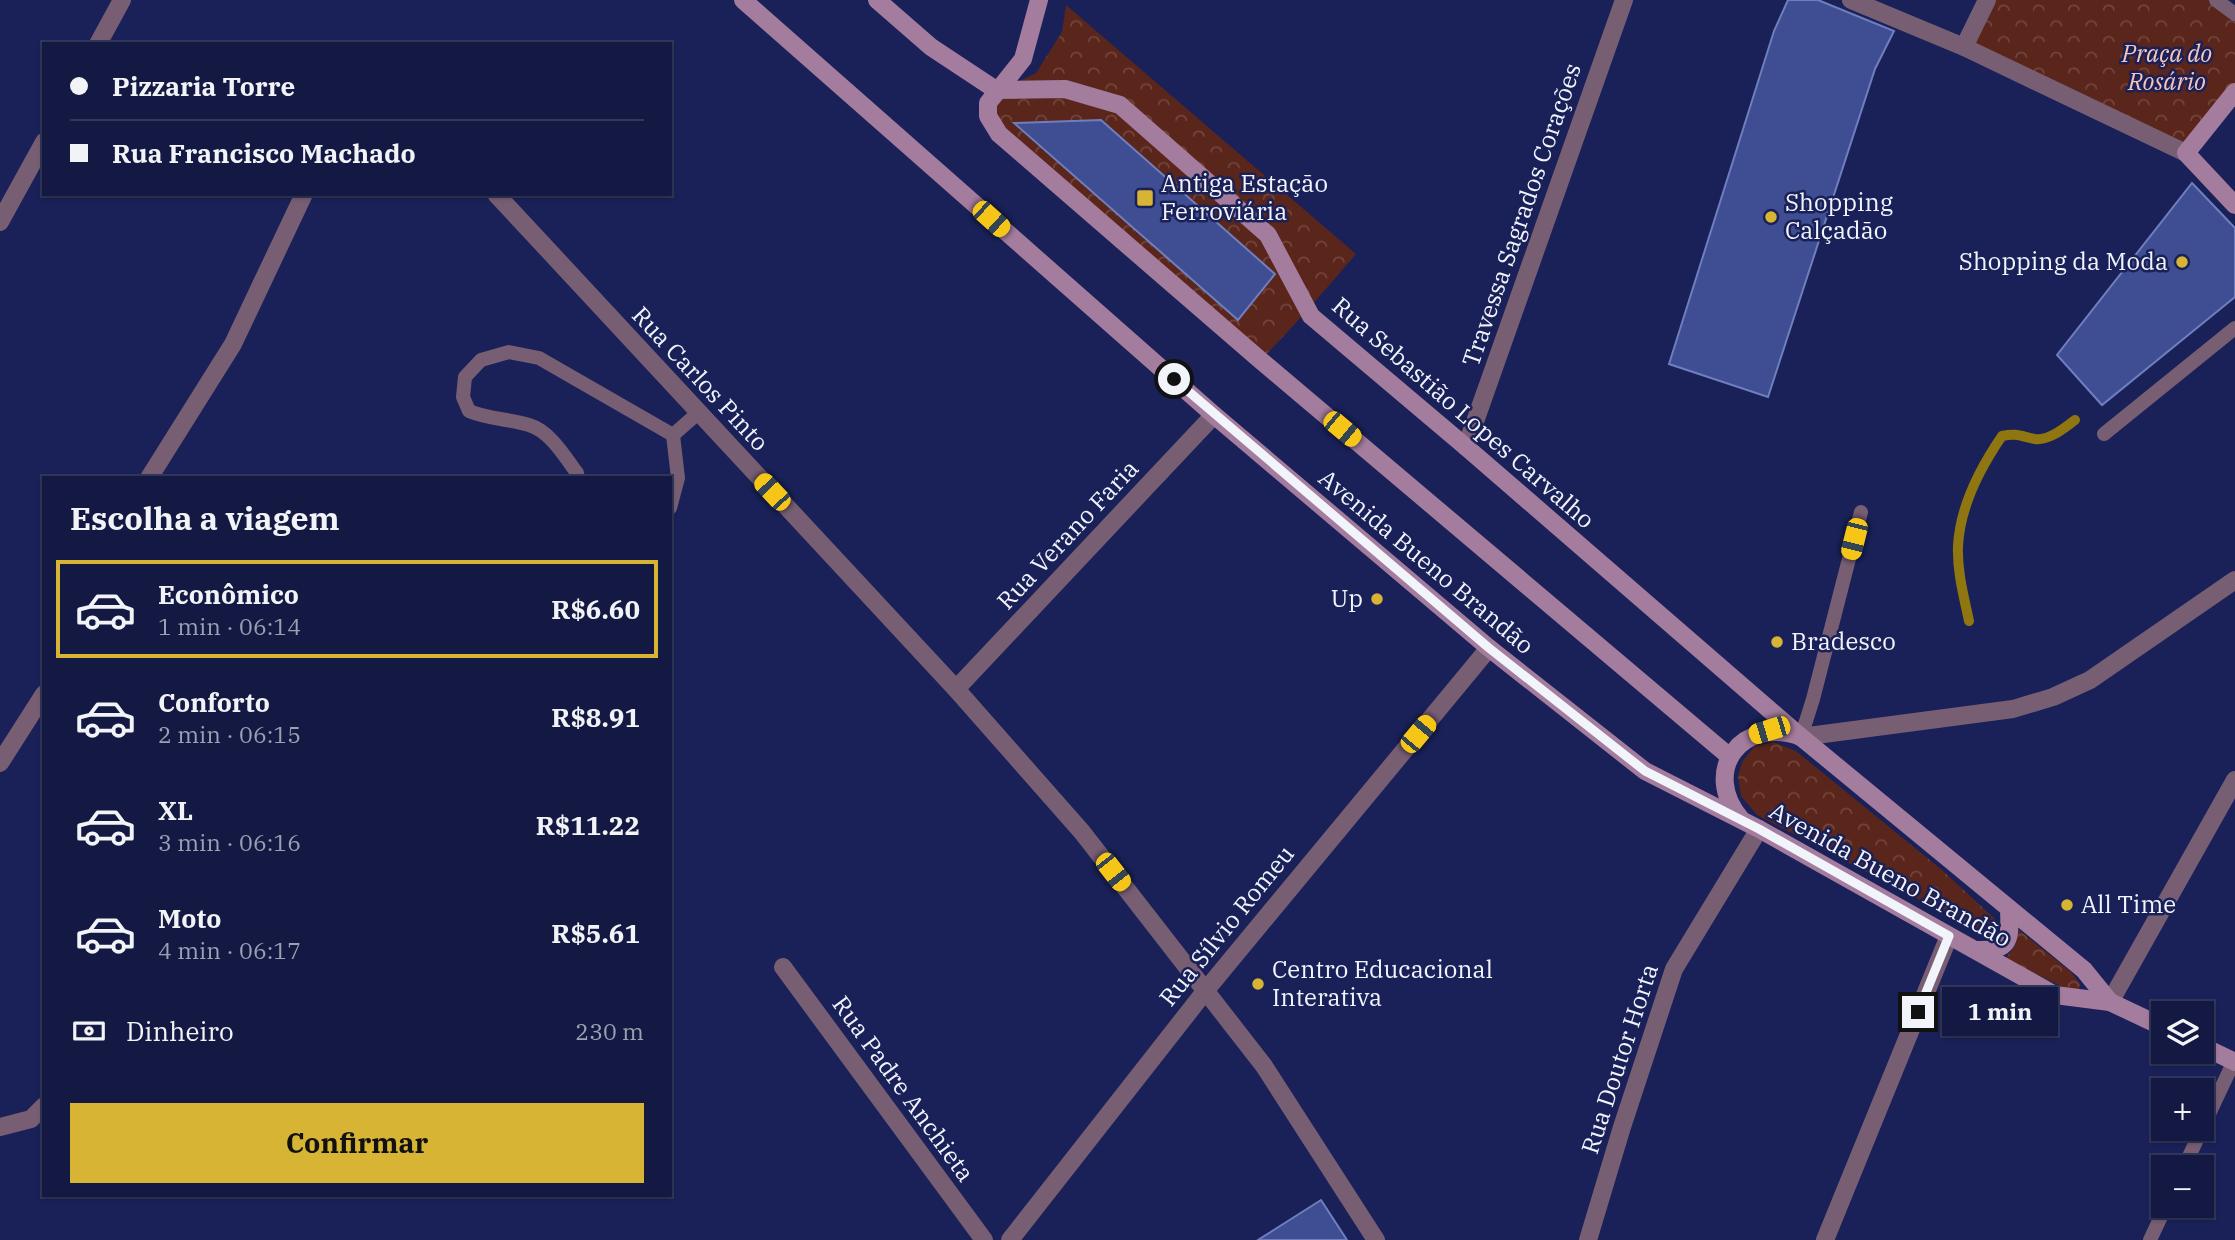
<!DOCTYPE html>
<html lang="pt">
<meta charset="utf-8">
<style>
:root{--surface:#131942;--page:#1c2249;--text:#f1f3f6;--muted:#9da0b2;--line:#32385b;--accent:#d8b434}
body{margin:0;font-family:"IBM Plex Serif",serif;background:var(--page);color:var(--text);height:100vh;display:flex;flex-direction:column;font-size:26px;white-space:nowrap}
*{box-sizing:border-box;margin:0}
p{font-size:23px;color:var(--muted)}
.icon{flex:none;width:38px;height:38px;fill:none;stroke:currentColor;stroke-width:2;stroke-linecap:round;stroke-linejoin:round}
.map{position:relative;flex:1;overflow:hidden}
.panel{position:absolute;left:42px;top:476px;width:630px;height:721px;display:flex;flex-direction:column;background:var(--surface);border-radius:0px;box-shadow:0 2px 5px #0004,0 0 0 2px var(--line)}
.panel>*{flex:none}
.guide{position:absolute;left:42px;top:42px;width:630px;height:154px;border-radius:0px;box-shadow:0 2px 5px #0004,0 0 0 2px var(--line);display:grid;align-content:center;height:154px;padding:0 28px;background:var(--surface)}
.tools{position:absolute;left:2151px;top:1001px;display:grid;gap:14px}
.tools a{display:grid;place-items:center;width:63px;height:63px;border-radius:0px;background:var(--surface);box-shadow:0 2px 5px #0004,0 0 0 2px var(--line);font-size:35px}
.end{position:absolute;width:32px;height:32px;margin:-16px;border:9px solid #f2f4fb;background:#111;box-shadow:0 0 0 4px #111}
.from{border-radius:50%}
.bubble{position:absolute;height:49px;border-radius:0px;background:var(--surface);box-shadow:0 2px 5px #0004,0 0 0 2px var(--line);font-size:23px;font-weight:700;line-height:49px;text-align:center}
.car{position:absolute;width:21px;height:42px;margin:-21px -10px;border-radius:9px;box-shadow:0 0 5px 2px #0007;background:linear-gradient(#f5c518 24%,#345 0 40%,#f5c518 0 76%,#345 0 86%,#f5c518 0)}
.guide b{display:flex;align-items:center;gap:24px;height:66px;font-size:26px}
.guide b+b{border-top:2px solid var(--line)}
.guide i{width:18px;height:18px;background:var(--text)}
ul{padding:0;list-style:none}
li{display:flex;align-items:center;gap:21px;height:98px;margin:0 14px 10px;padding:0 14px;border:4px solid transparent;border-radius:0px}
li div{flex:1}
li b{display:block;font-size:26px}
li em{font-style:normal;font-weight:700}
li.current{border-color:var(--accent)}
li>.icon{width:63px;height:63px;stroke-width:1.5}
h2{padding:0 28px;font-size:32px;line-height:84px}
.pay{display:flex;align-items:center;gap:18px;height:77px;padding:0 28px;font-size:26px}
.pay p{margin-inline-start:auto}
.button{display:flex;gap:14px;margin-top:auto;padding:14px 28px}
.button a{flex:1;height:80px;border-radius:0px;background:var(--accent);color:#111;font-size:28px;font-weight:700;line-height:80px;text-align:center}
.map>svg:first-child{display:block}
.park{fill:url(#park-crowns)}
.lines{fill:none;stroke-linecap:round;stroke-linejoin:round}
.stream{stroke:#907611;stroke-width:10}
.building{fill:#3f4d92;stroke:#6f7fbe;stroke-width:2}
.lane{stroke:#785e73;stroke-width:14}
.street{stroke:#785e73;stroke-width:18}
.secondary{stroke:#a47c9d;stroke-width:18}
.route{stroke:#f2f4fb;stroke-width:9}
.poi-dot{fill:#d8b434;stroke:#192158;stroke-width:2.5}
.labels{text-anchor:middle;stroke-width:5;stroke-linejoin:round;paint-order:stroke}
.park-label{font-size:24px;font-style:italic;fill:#f6c6bc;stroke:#192158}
.poi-label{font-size:24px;fill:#f2f4fb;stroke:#192158;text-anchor:start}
.street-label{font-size:24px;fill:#f2f4fb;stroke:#192158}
</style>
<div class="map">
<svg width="2235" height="1240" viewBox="0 0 2235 1240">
<defs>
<pattern id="park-crowns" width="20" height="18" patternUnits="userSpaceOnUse" patternTransform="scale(1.75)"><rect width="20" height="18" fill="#5a251b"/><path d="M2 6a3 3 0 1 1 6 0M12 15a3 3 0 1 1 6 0" fill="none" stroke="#72453d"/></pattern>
</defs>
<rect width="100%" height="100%" fill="#192158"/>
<g class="park">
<path d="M 1991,0 L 2216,0 L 2235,14 L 2235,90 L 2184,150 L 1969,45 Z"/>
<path d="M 1066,5 L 1356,254 L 1305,313 L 1263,358 L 992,117 L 999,91 L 1036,73 L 1062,32 Z"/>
<path d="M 1774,742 L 1796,751 L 1942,870 L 1995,919 L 1997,926 L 1994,933 L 1975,929 L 1757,815 L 1741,796 L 1738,776 L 1742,762 L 1755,746 Z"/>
<path d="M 2019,930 L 2071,972 L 2080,984 L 2079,989 L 2073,990 L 2065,988 L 2005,959 L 2015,946 Z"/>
</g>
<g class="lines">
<path class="stream" d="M 1969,621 C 1964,597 1957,572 1958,546 C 1960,507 1980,468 2002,436 C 2017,433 2020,436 2035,439 C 2049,441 2064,428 2075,420"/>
</g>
<g class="building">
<path d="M 1788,0 L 1818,0 L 1894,31 L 1875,69 L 1768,397 L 1669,364 L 1774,31 Z"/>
<path d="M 1101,120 L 1275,274 L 1238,320 L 1014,123 Z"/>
<path d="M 2192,183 L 2235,228 L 2235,297 L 2102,405 L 2057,355 Z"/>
<path d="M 1321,1200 L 1347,1240 L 1258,1240 Z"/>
</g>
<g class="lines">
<g class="lane">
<path d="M 2216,0 L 2235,14"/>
<path d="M 2104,434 L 2235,328"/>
<path d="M 578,478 L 577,473 C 565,457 550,431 529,425 C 509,419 488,419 469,411 L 463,397 L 465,377 L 481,360 L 509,352 L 539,358 L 673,435 L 698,413"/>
<path d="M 670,508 L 678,478 L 673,435"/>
<path d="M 1801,737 L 1813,699 L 1861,512"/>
<path d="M 2184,1167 L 2234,1061"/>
<path d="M 2150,1240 L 2166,1206"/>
</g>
<g class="street">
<path d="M 1851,0 L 1964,47"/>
<path d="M 1987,0 L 1964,47 L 2186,153"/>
<path d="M 98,44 L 122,0"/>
<path d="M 496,194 L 956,689 L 1082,832 L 1264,1066 L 1376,1240"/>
<path d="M 0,222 L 44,142"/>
<path d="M 1466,447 L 1624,0"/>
<path d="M 149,478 L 233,344 L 304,194"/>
<path d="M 956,689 L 1214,415"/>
<path d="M 1801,737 L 2013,709 L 2053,697 L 2090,680 L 2235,580"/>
<path d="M 0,763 L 44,694"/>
<path d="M 783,967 L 984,1240"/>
<path d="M 2110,1002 L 2235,780"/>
<path d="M 0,1127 L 31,1119 L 44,1106"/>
<path d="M 1010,1240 L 1206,990 L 1489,648"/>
<path d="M 1588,1240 L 1622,1127 L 1674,969 L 1759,829"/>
<path d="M 1825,1240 L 1949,936"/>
</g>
<g class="secondary">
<path d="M 743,0 L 1214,415 L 1489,648 L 1645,771 L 1759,829 L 2055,995 L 2110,1002 L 2163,1027"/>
<path d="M 877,0 L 931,47 L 996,90"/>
<path d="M 1039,0 L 1023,59 L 988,103 L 988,116 L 999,134 L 1259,359 L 1730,757"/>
<path d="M 996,90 L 1065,89 L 1120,105 L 1268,235 L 1311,316 L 1466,447 L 1801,737"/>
<path d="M 2235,92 L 2186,153 L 2235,205"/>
<path d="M 1741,819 C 1700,771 1742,715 1801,737 L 2084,970 L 2110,1002"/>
<path d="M 1977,950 C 2012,951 2010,939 2009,909"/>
<path d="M 2202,1046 L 2235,1062"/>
</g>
</g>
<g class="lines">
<path class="route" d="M 1174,379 L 1489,648 L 1645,771 L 1759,829 L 1949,936 L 1918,1012"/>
</g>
<g class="poi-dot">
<rect x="1136" y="189" width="18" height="18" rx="3.5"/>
<circle cx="1771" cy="217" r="7"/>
<circle cx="2182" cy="262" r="7"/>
<circle cx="1377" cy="599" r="7"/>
<circle cx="1777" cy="642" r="7"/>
<circle cx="2067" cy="905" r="7"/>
<circle cx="1258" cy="984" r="7"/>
</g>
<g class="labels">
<g class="park-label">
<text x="2167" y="62">Praça do<tspan x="2167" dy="28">Rosário</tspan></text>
</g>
<g class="poi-label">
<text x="1161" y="192">Antiga Estação<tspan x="1161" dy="28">Ferroviária</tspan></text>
<text x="1785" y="211">Shopping<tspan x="1785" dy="28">Calçadão</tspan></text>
<text x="2168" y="270" text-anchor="end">Shopping da Moda</text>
<text x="1363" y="607" text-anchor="end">Up</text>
<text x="1791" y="650">Bradesco</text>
<text x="2081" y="913">All Time</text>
<text x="1272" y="978">Centro Educacional<tspan x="1272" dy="28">Interativa</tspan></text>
</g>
<g class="street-label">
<text transform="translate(1522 215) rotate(-71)" y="8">Travessa Sagrados Corações</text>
<text transform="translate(700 379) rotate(47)" y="8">Rua Carlos Pinto</text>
<text transform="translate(1463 413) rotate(41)" y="8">Rua Sebastião Lopes Carvalho</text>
<text transform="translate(1068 535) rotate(-47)" y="8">Rua Verano Faria</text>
<text transform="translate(1426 562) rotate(40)" y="8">Avenida Bueno Brandão</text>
<text transform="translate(1890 875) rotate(29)" y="8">Avenida Bueno Brandão</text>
<text transform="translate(1227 926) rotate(-51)" y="8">Rua Sílvio Romeu</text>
<text transform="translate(1620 1059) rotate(-72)" y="8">Rua Doutor Horta</text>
<text transform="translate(903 1089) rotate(54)" y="8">Rua Padre Anchieta</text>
</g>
</g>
</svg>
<div class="tools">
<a><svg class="icon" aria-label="layers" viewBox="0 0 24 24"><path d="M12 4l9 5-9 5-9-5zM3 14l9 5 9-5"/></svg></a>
<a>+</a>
<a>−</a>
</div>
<i class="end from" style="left:1174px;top:379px"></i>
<i class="end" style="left:1918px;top:1012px"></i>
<div class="bubble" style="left:1942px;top:987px;width:116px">1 min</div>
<i class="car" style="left:991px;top:219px;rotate:132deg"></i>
<i class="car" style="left:1342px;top:429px;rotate:130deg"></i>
<i class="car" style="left:772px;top:492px;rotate:317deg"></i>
<i class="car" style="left:1854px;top:539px;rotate:194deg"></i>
<i class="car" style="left:1769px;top:730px;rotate:253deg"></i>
<i class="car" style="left:1418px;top:734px;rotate:40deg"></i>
<i class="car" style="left:1113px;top:872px;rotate:142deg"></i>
<div class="guide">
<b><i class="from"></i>Pizzaria Torre</b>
<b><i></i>Rua Francisco Machado</b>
</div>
<section class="panel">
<h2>Escolha a viagem</h2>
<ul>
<li class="current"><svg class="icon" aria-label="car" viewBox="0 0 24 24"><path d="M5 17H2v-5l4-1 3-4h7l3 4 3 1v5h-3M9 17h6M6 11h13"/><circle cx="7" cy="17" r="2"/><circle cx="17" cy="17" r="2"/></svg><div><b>Econômico</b><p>1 min · 06:14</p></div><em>R$6.60</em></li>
<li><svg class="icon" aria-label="car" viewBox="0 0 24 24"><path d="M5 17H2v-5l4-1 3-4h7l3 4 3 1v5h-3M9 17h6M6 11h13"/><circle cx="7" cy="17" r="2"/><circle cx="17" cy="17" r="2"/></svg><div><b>Conforto</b><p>2 min · 06:15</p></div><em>R$8.91</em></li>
<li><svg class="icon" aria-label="car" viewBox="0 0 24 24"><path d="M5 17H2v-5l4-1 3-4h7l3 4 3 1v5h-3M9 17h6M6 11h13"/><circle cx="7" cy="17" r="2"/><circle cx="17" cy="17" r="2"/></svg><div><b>XL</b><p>3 min · 06:16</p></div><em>R$11.22</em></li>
<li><svg class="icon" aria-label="car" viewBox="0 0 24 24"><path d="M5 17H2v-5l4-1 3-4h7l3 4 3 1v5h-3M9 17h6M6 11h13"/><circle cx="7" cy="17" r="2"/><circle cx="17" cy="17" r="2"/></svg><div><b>Moto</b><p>4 min · 06:17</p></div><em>R$5.61</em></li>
</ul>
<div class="pay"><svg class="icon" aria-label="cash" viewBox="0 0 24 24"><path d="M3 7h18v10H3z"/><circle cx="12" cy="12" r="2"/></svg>Dinheiro<p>230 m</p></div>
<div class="button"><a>Confirmar</a></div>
</section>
</div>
